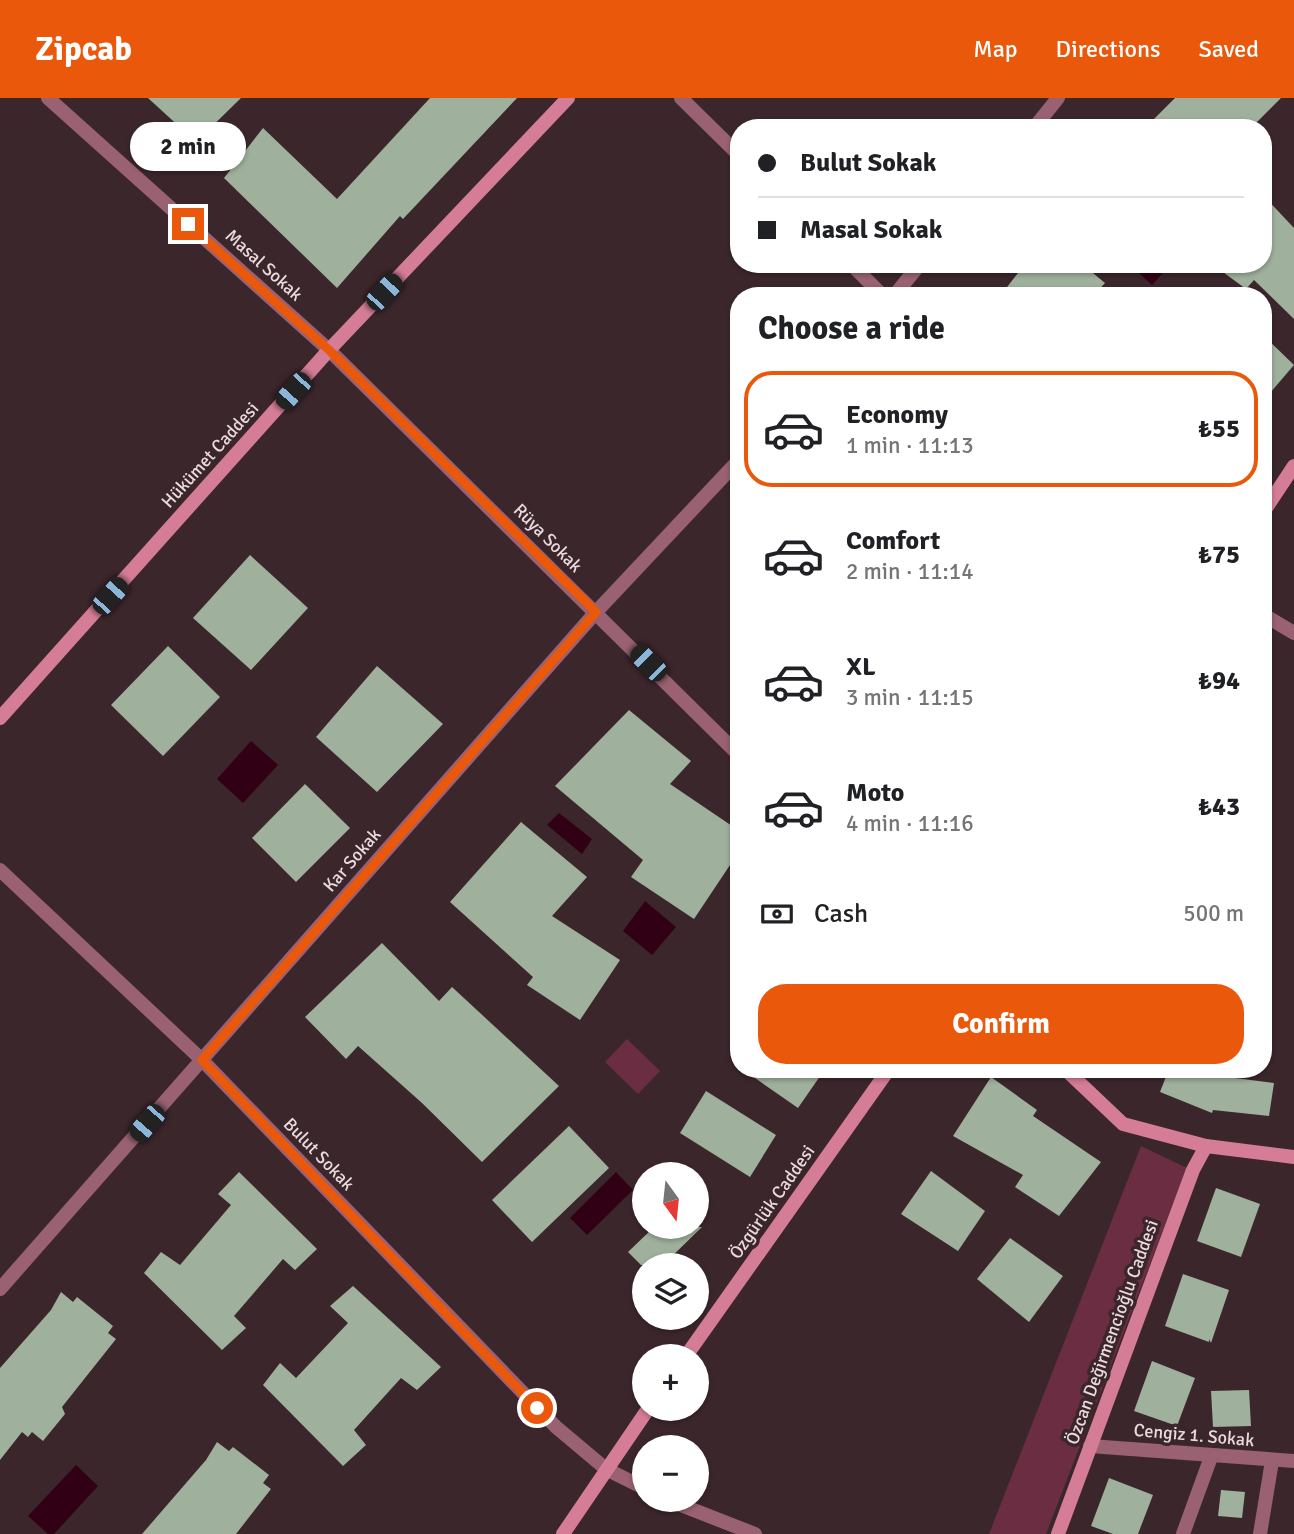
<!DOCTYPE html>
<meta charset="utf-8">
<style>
:root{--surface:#fff;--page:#f6f6f6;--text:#202124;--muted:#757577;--line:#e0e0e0;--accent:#ea580c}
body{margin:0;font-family:Signika,sans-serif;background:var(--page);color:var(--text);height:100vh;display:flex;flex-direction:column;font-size:26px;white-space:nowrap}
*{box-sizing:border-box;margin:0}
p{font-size:23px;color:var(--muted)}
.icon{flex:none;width:38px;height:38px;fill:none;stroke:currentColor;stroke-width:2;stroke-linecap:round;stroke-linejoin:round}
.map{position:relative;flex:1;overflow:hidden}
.drawer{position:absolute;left:730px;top:189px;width:542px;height:791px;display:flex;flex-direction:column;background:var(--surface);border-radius:28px;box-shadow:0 2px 5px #0004}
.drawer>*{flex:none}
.hud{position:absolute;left:730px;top:21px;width:542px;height:154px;border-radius:28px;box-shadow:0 2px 5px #0004;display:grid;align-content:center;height:154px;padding:0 28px;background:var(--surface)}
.needle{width:46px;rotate:165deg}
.controls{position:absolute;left:632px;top:1064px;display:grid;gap:14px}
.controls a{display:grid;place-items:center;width:77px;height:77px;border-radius:50%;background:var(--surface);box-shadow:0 2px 5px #0004;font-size:35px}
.end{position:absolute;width:32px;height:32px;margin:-16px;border:9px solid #ea580c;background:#fff;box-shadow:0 0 0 4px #fff}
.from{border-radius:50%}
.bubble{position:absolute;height:49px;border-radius:24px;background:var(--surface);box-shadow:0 2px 5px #0004;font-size:23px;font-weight:700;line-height:49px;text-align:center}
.car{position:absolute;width:21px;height:42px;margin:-21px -10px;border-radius:9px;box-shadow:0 0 5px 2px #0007;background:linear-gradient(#222 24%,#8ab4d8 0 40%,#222 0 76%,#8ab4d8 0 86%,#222 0)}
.hud b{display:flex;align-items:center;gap:24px;height:66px;font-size:26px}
.hud b+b{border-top:2px solid var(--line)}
.hud i{width:18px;height:18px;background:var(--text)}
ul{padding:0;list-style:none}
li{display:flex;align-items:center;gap:21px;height:116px;margin:0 14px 10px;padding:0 14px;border:4px solid transparent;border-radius:28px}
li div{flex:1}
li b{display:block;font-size:26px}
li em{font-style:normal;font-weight:700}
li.selected{border-color:var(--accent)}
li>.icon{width:63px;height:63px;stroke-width:1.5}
h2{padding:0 28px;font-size:32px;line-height:84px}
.pay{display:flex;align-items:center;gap:18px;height:77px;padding:0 28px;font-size:26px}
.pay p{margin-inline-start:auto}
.action{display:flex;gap:14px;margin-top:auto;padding:14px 28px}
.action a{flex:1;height:80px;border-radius:28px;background:var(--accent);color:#fff;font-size:28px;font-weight:700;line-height:80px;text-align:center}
header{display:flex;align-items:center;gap:42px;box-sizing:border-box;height:98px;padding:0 35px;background:var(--accent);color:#fff}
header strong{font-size:33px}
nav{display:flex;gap:38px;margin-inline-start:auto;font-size:24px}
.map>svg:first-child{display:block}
.green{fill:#6b2d42}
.water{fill:#320014}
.building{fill:#9fb09c}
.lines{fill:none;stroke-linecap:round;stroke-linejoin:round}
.street{stroke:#996171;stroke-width:14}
.secondary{stroke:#d57c97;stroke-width:14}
.route{stroke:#ea580c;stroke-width:9}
.labels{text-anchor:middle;stroke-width:7;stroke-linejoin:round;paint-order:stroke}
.street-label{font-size:18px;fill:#eadbdf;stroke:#3b262c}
</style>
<header>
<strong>Zipcab</strong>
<nav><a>Map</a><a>Directions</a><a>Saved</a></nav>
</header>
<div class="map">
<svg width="1294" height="1436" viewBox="0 0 1294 1436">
<rect width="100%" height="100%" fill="#3b262c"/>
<g class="green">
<path d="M 627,941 L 660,973 L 638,996 L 605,964 Z"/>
<path d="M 1141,1048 L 1187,1070 L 1046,1436 L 989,1436 Z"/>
</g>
<g class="water">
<path d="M 1129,166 L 1171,166 L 1152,187 Z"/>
<path d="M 251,643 L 278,667 L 243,705 L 217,681 Z"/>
<path d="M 559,715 L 592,741 L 582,756 L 547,727 Z"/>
<path d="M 645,803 L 676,829 L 652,857 L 623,833 Z"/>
<path d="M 616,1074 L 633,1092 L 587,1137 L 570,1120 Z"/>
<path d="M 76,1367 L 98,1388 L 54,1436 L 48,1436 L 28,1418 Z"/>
</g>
<g class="building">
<path d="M 148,0 L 241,0 L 196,44 Z"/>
<path d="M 430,0 L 517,0 L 403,121 L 400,118 L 337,190 L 224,80 L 263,30 L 337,101 Z"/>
<path d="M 1175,0 L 1281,0 L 1251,30 L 1145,30 Z"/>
<path d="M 1264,98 L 1294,130 L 1294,221 L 1254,182 L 1246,191 L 1212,166 L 1264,166 Z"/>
<path d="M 1025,166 L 1082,166 L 1105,185 L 1093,198 L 1000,198 Z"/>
<path d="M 1264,238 L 1294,267 L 1264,302 Z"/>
<path d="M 250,457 L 308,510 L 251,572 L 193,520 Z"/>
<path d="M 168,548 L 220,599 L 163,658 L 111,607 Z"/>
<path d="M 377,568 L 443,626 L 377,694 L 316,639 Z"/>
<path d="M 629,612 L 691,663 L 670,686 L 738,732 L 738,755 L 694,821 L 631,779 L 643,762 L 555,688 Z"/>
<path d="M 305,686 L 350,730 L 296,784 L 252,740 Z"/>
<path d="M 521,724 L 587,779 L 552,818 L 620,862 L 580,922 L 527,887 L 533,879 L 450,804 Z"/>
<path d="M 382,845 L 439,903 L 452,889 L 559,988 L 482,1064 L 422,1005 L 358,948 L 346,961 L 305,919 Z"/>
<path d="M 742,971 L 825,971 L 798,1010 Z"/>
<path d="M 1169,971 L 1230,971 L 1227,979 L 1274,985 L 1269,1018 L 1213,1012 L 1212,1015 L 1160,994 Z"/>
<path d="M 991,979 L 1037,1012 L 1033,1018 L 1101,1064 L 1059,1118 L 1015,1089 L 1023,1077 L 953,1038 Z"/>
<path d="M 706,993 L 776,1037 L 750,1079 L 680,1035 Z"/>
<path d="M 569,1028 L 609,1070 L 532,1144 L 492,1102 Z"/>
<path d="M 931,1073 L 985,1113 L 958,1153 L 901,1116 Z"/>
<path d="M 239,1074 L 317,1151 L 295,1172 L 283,1161 L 234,1218 L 246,1230 L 222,1252 L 144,1175 L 161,1154 L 180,1167 L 231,1107 L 218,1096 Z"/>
<path d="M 1216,1090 L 1260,1106 L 1241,1159 L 1197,1143 Z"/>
<path d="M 654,1129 L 702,1129 L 663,1167 L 641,1167 L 628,1154 Z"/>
<path d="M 1010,1140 L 1063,1178 L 1029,1224 L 977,1181 Z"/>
<path d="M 1183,1176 L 1229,1192 L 1211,1245 L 1209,1241 L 1209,1244 L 1165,1228 Z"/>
<path d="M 353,1188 L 441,1269 L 417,1292 L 401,1280 L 354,1332 L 366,1347 L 343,1368 L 263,1287 L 280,1265 L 296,1280 L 348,1225 L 330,1208 Z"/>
<path d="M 61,1194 L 73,1204 L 77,1199 L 113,1228 L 108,1235 L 116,1241 L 62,1309 L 65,1316 L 43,1343 L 32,1334 L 28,1339 L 22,1334 L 0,1362 L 0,1270 L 51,1212 Z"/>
<path d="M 1152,1263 L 1195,1280 L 1177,1328 L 1134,1313 Z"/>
<path d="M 1249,1292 L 1251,1328 L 1213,1329 L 1211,1293 Z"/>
<path d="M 217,1344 L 229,1353 L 233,1349 L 269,1377 L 263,1385 L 271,1391 L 236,1436 L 142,1436 L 206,1362 Z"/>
<path d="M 1109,1380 L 1153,1397 L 1138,1436 L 1113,1436 L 1091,1428 Z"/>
<path d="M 1221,1392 L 1245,1394 L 1242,1420 L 1218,1418 Z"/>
</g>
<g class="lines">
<g class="street">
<path d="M 48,0 L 329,252 L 738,656"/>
<path d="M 681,0 L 738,56"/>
<path d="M 1034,30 L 1058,0"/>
<path d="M 851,166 L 883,198"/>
<path d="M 894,198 L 920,166"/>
<path d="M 1264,517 L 1294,535"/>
<path d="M 0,772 L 202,962 L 556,1329 L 606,1371 L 644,1390"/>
<path d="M 0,1191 L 596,514 L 738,363"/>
<path d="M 1090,1348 L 1294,1363"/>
<path d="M 668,1402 L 755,1436"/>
<path d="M 1183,1436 L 1211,1359"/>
<path d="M 1260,1436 L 1272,1363"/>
</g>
<g class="secondary">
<path d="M 1264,413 L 1294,368"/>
<path d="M 0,620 L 329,252 L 568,0"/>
<path d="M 1065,971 L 1123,1026 L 1206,1048 L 1294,1059"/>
<path d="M 686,1258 L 889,971"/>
<path d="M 563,1436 L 648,1311"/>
<path d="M 1058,1436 L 1193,1072 L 1206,1048"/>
</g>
</g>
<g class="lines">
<path class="route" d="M 188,126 L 329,252 L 596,514 L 202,962 L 537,1310"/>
</g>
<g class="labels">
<g class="street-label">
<text transform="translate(264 167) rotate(42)" y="6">Masal Sokak</text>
<text transform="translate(210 357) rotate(-48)" y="6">Hükümet Caddesi</text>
<text transform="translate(548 440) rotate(45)" y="6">Rüya Sokak</text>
<text transform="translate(352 762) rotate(-49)" y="6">Kar Sokak</text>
<text transform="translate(319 1056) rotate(46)" y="6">Bulut Sokak</text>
<text transform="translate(772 1104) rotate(-55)" y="6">Özgürlük Caddesi</text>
<text transform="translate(1112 1234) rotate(-70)" y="6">Özcan Değirmencioğlu Caddesi</text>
<text transform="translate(1194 1337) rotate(5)" y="6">Cengiz 1. Sokak</text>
</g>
</g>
</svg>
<div class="controls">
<a><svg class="needle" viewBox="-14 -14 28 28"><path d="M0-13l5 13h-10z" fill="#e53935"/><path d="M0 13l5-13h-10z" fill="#757577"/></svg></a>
<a><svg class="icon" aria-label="layers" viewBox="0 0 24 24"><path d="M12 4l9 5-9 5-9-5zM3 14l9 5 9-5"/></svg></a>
<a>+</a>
<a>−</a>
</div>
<i class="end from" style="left:537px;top:1310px"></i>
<i class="end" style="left:188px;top:126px"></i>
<div class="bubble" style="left:130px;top:24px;width:116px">2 min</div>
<i class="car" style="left:384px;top:194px;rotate:43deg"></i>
<i class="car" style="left:293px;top:293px;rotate:222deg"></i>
<i class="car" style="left:110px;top:498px;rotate:42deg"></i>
<i class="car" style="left:648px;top:565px;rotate:315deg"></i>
<i class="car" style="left:147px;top:1025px;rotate:221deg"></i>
<div class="hud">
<b><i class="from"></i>Bulut Sokak</b>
<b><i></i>Masal Sokak</b>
</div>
<section class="drawer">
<h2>Choose a ride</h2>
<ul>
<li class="selected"><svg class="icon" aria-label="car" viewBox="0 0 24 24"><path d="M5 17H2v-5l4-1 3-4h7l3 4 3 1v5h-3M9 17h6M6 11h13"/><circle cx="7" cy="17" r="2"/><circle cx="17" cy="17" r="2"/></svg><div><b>Economy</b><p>1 min · 11:13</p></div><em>₺55</em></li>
<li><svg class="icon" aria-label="car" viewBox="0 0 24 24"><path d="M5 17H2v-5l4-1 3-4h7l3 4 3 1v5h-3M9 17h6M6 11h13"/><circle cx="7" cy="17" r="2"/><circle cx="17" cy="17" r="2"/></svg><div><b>Comfort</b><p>2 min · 11:14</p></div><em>₺75</em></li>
<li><svg class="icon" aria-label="car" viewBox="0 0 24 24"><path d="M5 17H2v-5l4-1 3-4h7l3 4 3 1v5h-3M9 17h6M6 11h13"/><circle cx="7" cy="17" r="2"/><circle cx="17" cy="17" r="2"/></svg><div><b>XL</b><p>3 min · 11:15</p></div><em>₺94</em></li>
<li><svg class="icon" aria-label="car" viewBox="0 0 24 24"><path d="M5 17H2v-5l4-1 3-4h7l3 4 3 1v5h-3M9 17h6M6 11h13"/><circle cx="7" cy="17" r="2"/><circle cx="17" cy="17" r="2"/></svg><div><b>Moto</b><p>4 min · 11:16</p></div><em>₺43</em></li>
</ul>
<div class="pay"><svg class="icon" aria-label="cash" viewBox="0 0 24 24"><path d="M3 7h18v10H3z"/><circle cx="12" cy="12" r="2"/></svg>Cash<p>500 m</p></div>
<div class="action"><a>Confirm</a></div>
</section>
</div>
